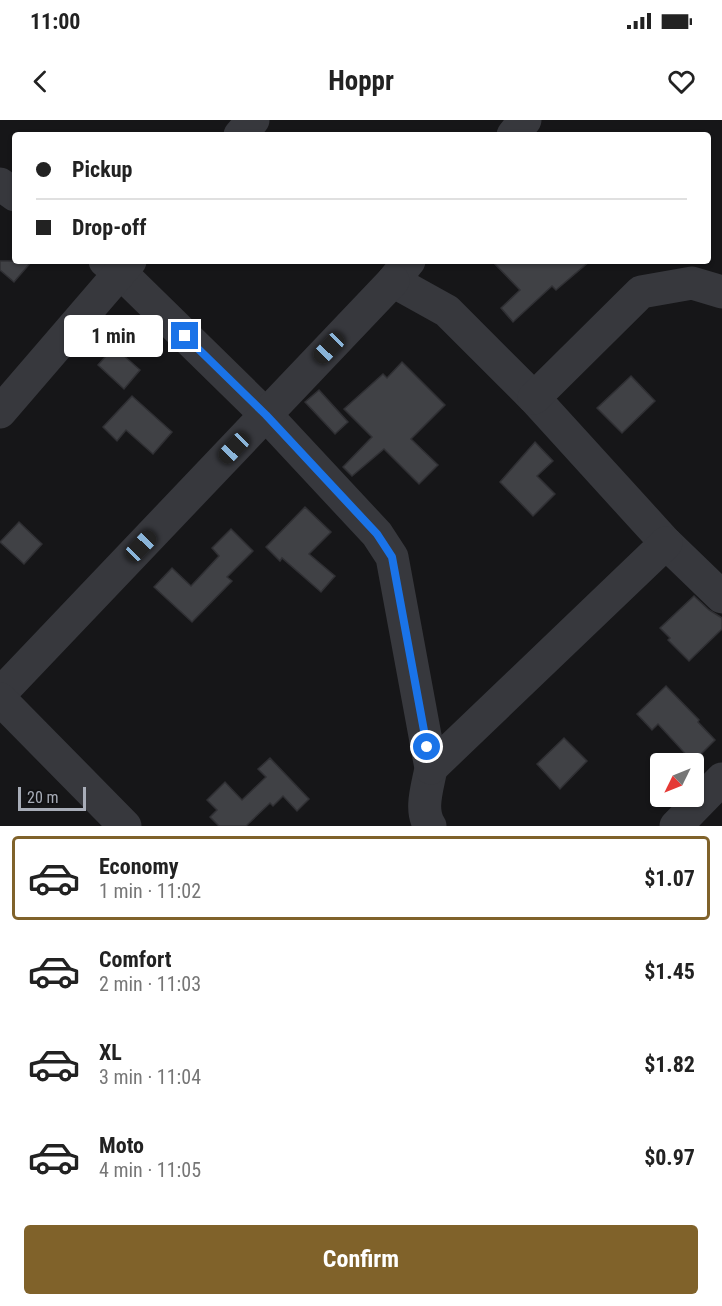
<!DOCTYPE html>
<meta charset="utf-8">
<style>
:root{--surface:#fff;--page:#f6f6f6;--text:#222;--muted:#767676;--line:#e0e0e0;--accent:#80622a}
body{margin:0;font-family:"Roboto Condensed",sans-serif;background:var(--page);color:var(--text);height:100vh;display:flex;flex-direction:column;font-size:22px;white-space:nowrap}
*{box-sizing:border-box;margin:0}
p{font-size:20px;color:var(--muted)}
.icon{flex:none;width:33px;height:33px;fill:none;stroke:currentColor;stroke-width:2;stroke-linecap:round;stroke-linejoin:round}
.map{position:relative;height:706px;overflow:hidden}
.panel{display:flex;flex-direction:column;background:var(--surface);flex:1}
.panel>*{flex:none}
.guide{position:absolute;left:12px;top:12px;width:699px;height:132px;border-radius:6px;box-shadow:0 2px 4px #0004;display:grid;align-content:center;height:132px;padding:0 24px;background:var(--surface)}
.needle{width:39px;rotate:227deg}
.buttons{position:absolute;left:650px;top:633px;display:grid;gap:12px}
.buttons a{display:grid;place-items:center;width:54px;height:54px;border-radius:6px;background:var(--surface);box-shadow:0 2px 4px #0004;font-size:30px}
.scale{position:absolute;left:18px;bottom:15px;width:68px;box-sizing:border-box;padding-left:6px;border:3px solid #a8adb8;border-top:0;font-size:16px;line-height:21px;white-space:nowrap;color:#a8adb8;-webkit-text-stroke:4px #111113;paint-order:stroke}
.end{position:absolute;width:27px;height:27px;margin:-14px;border:8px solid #1a73e8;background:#fff;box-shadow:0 0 0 3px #fff}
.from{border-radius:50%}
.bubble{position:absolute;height:42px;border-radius:6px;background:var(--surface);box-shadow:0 2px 4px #0004;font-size:20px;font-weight:700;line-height:42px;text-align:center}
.car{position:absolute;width:18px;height:36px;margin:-18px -9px;border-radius:8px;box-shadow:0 0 4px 2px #0007;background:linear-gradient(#222 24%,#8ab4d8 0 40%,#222 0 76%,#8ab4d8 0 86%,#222 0)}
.guide b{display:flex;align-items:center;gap:21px;height:57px;font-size:22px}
.guide b+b{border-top:2px solid var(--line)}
.guide i{width:15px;height:15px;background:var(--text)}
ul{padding:10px 0 0;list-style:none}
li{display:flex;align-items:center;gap:18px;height:84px;margin:0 12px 9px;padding:0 12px;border:3px solid transparent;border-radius:6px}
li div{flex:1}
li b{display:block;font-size:22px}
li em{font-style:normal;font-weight:700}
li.current{border-color:var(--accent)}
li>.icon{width:54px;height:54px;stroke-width:1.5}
.action{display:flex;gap:12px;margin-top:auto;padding:12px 24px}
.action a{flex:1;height:69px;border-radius:6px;background:var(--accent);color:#fff;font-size:24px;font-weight:700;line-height:69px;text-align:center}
.status{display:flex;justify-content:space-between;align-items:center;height:42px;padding:0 30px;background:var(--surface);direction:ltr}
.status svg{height:16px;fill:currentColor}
header{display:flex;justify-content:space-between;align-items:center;height:78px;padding:0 24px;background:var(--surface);font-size:27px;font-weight:700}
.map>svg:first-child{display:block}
.building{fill:#404145;stroke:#303034;stroke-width:1.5}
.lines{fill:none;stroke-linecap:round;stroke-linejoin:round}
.minor{stroke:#37383d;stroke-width:33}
.route{stroke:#1a73e8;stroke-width:8}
</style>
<div class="status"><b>11:00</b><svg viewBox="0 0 49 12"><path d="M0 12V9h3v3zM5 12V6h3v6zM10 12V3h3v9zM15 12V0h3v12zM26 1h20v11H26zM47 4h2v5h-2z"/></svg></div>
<header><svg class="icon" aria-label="back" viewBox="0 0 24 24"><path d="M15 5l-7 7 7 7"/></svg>Hoppr<svg class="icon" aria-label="heart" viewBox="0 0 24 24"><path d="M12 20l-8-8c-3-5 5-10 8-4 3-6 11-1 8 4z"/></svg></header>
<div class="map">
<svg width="722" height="706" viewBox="0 0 722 706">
<rect width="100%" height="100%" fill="#161618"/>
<g class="building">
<path d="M 0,141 L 32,141 L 14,162 L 0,150 Z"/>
<path d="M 492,141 L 590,141 L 556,170 L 552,166 L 513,202 L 501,188 L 520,170 Z"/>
<path d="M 114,227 L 140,250 L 124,269 L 98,245 Z"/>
<path d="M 402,242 L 445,285 L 411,319 L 438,345 L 419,364 L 384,329 L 352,356 L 343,347 L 372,317 L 344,289 L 383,254 L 387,258 Z"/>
<path d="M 631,256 L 655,281 L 622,313 L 597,288 Z"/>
<path d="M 319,270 L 348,302 L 335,314 L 305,282 Z"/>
<path d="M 132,276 L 172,312 L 153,334 L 126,310 L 117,321 L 103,307 Z"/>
<path d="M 535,322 L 553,341 L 537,356 L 555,374 L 533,396 L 500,362 Z"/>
<path d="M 305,387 L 331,412 L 309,434 L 335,456 L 321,472 L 282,438 L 280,441 L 266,427 Z"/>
<path d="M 19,402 L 42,424 L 24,444 L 0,422 Z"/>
<path d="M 231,409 L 253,431 L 227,457 L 232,461 L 192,502 L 154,467 L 172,448 L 191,466 L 219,436 L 212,428 Z"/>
<path d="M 694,476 L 709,490 L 722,498 L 722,509 L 689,541 L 668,520 L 670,518 L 660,508 Z"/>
<path d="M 666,566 L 699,600 L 698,602 L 715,620 L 693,642 L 658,604 L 652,610 L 637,594 Z"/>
<path d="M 564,618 L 587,641 L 560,669 L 537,644 Z"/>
<path d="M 270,638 L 309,679 L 297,691 L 283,676 L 273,686 L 270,683 L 246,706 L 219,706 L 210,697 L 217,690 L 207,680 L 225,662 L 242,680 L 266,657 L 258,649 Z"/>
</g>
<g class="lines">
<g class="minor">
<path d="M 240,15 L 253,0"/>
<path d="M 513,15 L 525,0"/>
<path d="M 0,64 L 15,75"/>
<path d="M 105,141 L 120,152 L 266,295 L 377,414 L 392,437 L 431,648 C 428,666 419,690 430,706"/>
<path d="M 409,141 L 393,161 L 447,191 L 534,278 L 666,423 L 722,477"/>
<path d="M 534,278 L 641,172 L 692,163 L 722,172"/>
<path d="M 0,292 L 130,141"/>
<path d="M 0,574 L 393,161"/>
<path d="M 0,579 L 125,706"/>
<path d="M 431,648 L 666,423"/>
<path d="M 676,706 L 722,659"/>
</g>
</g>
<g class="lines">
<path class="route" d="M 185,216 L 266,295 L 377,414 L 392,437 L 427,627"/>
</g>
</svg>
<div class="buttons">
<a><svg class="needle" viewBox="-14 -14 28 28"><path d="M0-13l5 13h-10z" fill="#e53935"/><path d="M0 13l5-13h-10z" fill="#767676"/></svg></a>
</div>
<div class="scale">20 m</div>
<i class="end from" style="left:427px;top:627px"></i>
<i class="end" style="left:185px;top:216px"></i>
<div class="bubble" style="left:64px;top:195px;width:99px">1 min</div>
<i class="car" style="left:329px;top:228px;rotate:224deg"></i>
<i class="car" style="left:234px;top:328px;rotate:224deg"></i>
<i class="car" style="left:141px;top:426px;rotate:44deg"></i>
<div class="guide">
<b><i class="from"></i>Pickup</b>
<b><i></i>Drop-off</b>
</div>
</div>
<section class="panel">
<ul>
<li class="current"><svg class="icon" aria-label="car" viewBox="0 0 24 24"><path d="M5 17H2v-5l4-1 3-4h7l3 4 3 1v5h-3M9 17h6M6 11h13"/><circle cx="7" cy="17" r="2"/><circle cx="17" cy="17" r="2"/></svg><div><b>Economy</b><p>1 min · 11:02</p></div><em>$1.07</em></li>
<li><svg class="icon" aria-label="car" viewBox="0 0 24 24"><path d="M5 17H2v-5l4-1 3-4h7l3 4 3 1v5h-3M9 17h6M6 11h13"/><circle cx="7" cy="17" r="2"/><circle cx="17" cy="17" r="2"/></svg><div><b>Comfort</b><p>2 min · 11:03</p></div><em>$1.45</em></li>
<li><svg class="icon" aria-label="car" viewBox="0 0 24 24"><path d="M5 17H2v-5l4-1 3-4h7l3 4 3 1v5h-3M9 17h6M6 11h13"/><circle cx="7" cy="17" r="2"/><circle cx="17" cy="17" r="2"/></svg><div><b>XL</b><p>3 min · 11:04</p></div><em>$1.82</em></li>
<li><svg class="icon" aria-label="car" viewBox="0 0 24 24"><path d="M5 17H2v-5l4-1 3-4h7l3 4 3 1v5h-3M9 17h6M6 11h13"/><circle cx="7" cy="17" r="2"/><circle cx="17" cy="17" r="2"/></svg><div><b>Moto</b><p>4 min · 11:05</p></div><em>$0.97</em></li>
</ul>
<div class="action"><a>Confirm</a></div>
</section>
